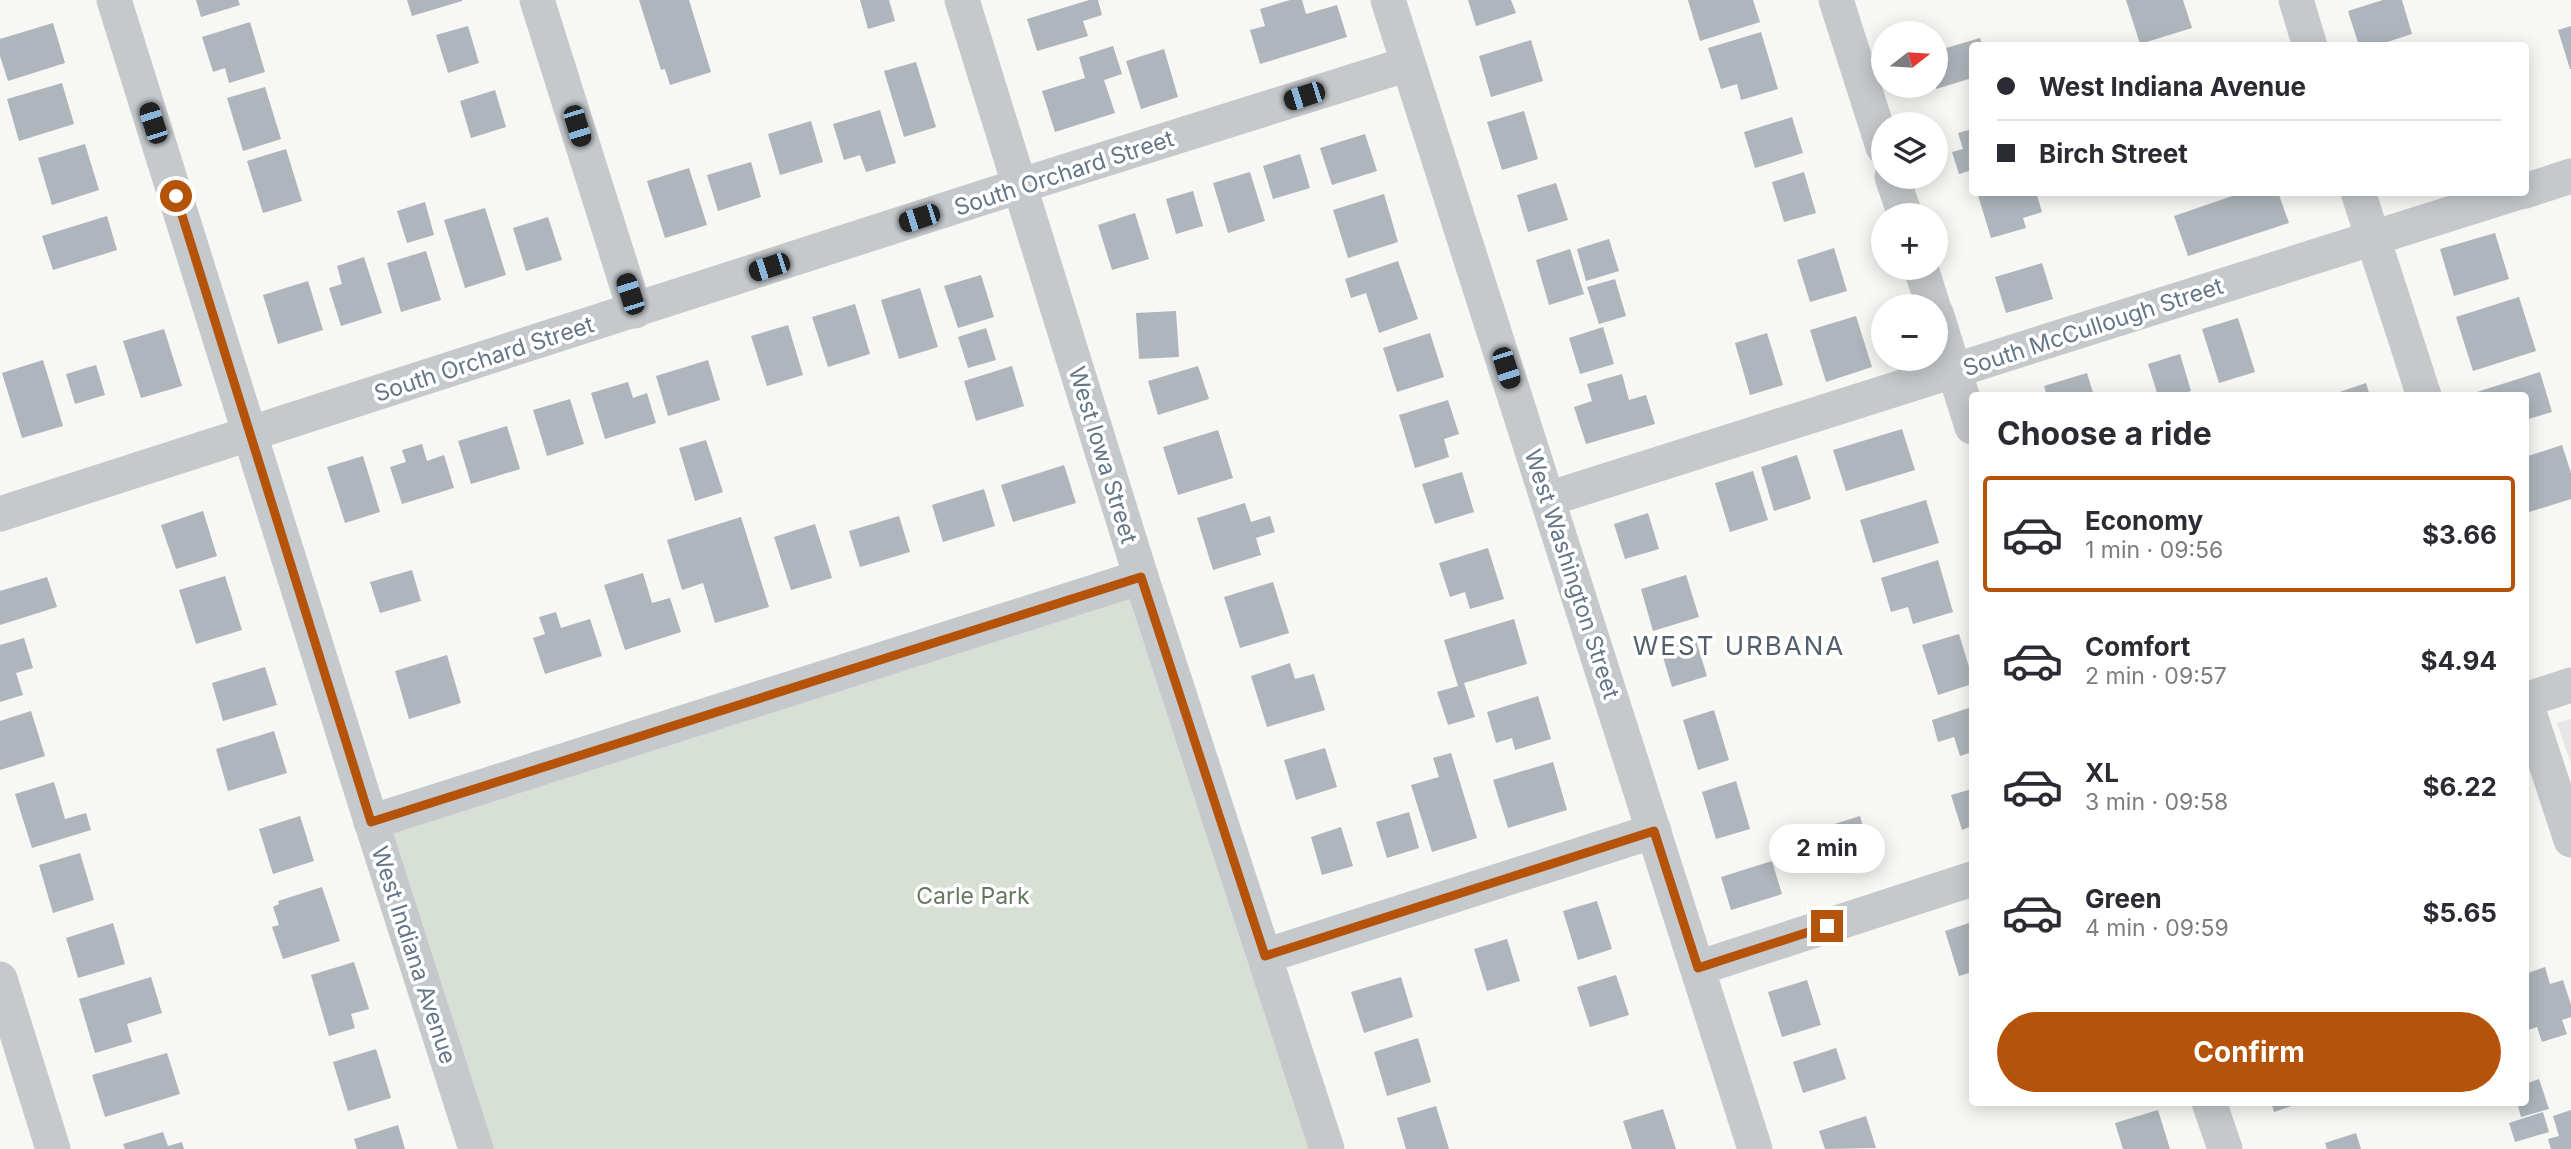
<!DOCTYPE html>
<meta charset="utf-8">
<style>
:root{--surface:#fff;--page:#f2f2f3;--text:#2b2b33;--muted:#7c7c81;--line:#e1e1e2;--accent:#b45309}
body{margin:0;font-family:Inter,sans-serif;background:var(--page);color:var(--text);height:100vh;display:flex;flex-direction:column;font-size:26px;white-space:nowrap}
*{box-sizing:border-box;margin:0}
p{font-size:23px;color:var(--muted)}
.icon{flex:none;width:38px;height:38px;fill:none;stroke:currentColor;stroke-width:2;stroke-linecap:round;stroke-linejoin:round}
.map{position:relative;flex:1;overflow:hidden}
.panel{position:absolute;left:1969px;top:392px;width:560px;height:714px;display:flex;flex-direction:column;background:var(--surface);border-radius:7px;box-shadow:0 4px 18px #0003}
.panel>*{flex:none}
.guide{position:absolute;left:1969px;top:42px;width:560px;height:154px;border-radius:7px;box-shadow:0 4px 18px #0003;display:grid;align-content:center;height:154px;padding:0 28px;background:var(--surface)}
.needle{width:46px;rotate:73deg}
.fabs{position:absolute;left:1871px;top:21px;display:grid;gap:14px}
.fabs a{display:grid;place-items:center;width:77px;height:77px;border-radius:50%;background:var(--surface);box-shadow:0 4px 18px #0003;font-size:35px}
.end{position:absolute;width:32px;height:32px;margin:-16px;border:9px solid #b45309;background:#fff;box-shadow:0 0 0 4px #fff}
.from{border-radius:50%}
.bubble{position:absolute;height:49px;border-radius:24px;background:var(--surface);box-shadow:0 4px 18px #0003;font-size:23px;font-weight:700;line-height:49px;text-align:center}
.car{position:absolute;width:21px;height:42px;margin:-21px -10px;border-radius:9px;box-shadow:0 0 5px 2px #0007;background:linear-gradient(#222 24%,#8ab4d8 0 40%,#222 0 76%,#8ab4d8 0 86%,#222 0)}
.guide b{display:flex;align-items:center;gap:24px;height:66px;font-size:26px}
.guide b+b{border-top:2px solid var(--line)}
.guide i{width:18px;height:18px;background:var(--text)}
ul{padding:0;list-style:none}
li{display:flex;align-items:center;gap:21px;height:116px;margin:0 14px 10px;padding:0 14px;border:4px solid transparent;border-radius:7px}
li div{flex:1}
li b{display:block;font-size:26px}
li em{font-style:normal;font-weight:700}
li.on{border-color:var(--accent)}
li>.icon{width:63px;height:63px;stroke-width:1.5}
h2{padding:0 28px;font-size:32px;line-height:84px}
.button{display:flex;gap:14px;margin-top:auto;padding:14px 28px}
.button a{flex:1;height:80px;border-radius:42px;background:var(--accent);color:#fff;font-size:28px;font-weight:700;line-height:80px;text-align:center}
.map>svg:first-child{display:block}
.built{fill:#e5e6e5}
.green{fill:#d8dfd5}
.building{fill:#aeb5bc}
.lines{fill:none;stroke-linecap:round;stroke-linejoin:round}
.minor{stroke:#c5c9cc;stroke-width:35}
.route{stroke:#b45309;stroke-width:9}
.labels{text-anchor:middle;stroke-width:7;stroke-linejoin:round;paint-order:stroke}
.street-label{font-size:23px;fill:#657687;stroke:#fff}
.park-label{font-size:23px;fill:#647860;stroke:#fff}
.quarter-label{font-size:26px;letter-spacing:2px;fill:#53606b;stroke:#fff}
</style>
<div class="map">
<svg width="2571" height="1149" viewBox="0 0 2571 1149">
<rect width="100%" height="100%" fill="#f7f7f4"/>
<path class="built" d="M 2571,719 L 2571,764 L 2557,723 Z"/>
<path class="green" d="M 1141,577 L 1316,1149 L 475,1149 L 371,822 Z"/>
<g class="building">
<path d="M 196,0 L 238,0 L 240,5 L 201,17 Z"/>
<path d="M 407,0 L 462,0 L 462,1 L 412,16 Z"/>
<path d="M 639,0 L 689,0 L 711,72 L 670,85 L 665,69 L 661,70 Z"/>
<path d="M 860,0 L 889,0 L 895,21 L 868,29 Z"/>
<path d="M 1089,0 L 1098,0 L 1102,15 L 1083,21 L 1088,36 L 1037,51 L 1027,19 Z"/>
<path d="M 1290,0 L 1302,0 L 1306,14 L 1337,5 L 1347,37 L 1260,64 L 1250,30 L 1265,26 L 1260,9 Z"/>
<path d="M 1468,0 L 1511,0 L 1516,13 L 1476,26 Z"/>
<path d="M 1688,0 L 1753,0 L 1760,22 L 1700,41 Z"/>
<path d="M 2126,0 L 2183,0 L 2192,28 L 2140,44 Z"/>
<path d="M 2383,0 L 2402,0 L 2412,34 L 2375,46 L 2359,46 L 2348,11 Z"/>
<path d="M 250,22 L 265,72 L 229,83 L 225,68 L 213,72 L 202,37 Z"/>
<path d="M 53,23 L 65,63 L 8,81 L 0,56 L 0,39 Z"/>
<path d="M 468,26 L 479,63 L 448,73 L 436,35 Z"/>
<path d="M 2571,26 L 2571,69 L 2570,69 L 2558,30 Z"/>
<path d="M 1761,32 L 1778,89 L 1741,100 L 1737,84 L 1721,89 L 1708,48 Z"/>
<path d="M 1980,38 L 1982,46 L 1972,46 L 1972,78 L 1936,89 L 1936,51 Z"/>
<path d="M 1531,40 L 1543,81 L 1491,97 L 1479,56 Z"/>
<path d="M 1113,46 L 1122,74 L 1104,80 L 1115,113 L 1055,132 L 1042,91 L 1085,78 L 1079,57 Z"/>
<path d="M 1164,49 L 1178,97 L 1141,109 L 1126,61 Z"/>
<path d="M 916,62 L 936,127 L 904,137 L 884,71 Z"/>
<path d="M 62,83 L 74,124 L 19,141 L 7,99 Z"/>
<path d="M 265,87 L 281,139 L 243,151 L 227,98 Z"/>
<path d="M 495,90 L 506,127 L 471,138 L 460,101 Z"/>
<path d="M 880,110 L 896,163 L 866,172 L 860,155 L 844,160 L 833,124 Z"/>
<path d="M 1524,111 L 1538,159 L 1502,170 L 1487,122 Z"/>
<path d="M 1792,117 L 1803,153 L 1755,168 L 1744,132 Z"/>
<path d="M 811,121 L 823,162 L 780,175 L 768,134 Z"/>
<path d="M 1972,129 L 1972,170 L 1959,174 L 1952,152 L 1963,149 L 1958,133 Z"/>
<path d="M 1365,134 L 1377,171 L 1332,185 L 1320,148 Z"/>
<path d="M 85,144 L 99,190 L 52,205 L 38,158 Z"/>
<path d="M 286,149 L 302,201 L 263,213 L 247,161 Z"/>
<path d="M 1300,154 L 1310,188 L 1273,199 L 1263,166 Z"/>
<path d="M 751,162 L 761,197 L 718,211 L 707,175 Z"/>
<path d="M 689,168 L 707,225 L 665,238 L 647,181 Z"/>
<path d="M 1250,172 L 1265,221 L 1228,233 L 1213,183 Z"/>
<path d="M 1804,172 L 1816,213 L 1784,222 L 1772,182 Z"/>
<path d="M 1556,183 L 1568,220 L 1528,232 L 1517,195 Z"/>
<path d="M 1193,191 L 1203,226 L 1176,234 L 1166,199 Z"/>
<path d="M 1977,192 L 2036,192 L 2042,212 L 2023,218 L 2026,228 L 1991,238 Z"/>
<path d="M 2244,192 L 2278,192 L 2289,223 L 2188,256 L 2174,216 Z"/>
<path d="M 1384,194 L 1398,242 L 1348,258 L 1333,210 Z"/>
<path d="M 425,202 L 434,235 L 407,243 L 397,211 Z"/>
<path d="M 485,208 L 506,275 L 465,288 L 444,220 Z"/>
<path d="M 1135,213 L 1149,259 L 1112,270 L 1098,225 Z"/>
<path d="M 107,216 L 117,250 L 53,270 L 42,236 Z"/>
<path d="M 548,217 L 562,260 L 526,271 L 513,228 Z"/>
<path d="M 2495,233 L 2509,279 L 2454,296 L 2440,249 Z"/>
<path d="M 1609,239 L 1619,271 L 1586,281 L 1577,249 Z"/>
<path d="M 1834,248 L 1847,291 L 1810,302 L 1797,260 Z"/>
<path d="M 1570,249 L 1584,294 L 1549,305 L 1536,260 Z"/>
<path d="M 426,251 L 441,300 L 401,312 L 387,263 Z"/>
<path d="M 364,257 L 382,313 L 341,326 L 329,288 L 342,284 L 337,266 Z"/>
<path d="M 1398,261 L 1418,319 L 1379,333 L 1366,293 L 1351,298 L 1345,279 Z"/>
<path d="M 2042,263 L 2053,299 L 2006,313 L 1995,277 Z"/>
<path d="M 981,275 L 994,317 L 958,328 L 944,286 Z"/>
<path d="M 1615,279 L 1626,316 L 1599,324 L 1587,287 Z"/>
<path d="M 308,281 L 323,330 L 278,344 L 263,295 Z"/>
<path d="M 920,288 L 938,347 L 899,359 L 881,300 Z"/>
<path d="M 2519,297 L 2536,351 L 2473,371 L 2456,317 Z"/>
<path d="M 855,304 L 870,354 L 828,367 L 812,317 Z"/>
<path d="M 1176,311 L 1179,357 L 1139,359 L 1136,313 Z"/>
<path d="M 1856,316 L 1872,367 L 1826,382 L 1810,330 Z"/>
<path d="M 2238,318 L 2255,372 L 2219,383 L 2202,329 Z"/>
<path d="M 788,325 L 803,375 L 767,386 L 751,336 Z"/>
<path d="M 1603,327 L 1614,364 L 1580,374 L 1569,338 Z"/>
<path d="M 986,328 L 996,360 L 968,368 L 958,337 Z"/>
<path d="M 164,329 L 182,386 L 141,398 L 123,341 Z"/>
<path d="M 1430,333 L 1444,377 L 1397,392 L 1383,348 Z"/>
<path d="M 1767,333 L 1783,385 L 1750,395 L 1735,343 Z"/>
<path d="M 2180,354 L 2191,391 L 2176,396 L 2158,396 L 2148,364 Z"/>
<path d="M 43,360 L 63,426 L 22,438 L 2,373 Z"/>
<path d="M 708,360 L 720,400 L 668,416 L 656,376 Z"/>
<path d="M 96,365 L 105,395 L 75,404 L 66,374 Z"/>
<path d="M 1012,366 L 1024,406 L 976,421 L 964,381 Z"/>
<path d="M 1198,366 L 1209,399 L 1158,415 L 1148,381 Z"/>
<path d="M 2540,372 L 2552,412 L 2525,420 L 2525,396 L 2478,396 L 2477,392 Z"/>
<path d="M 2087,373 L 2094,396 L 2047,396 L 2044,386 Z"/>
<path d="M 1622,374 L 1629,400 L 1646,395 L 1655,424 L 1586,444 L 1574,407 L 1592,401 L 1587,384 Z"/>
<path d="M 628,382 L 633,398 L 647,393 L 656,423 L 605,439 L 591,393 Z"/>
<path d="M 2366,383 L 2370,396 L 2331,396 L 2331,395 Z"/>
<path d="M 570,399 L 584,444 L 547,456 L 533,410 Z"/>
<path d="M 1448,400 L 1459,434 L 1444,439 L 1449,457 L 1415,468 L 1399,415 Z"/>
<path d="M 507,426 L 520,469 L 471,484 L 458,441 Z"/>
<path d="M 1902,429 L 1915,470 L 1846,491 L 1833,450 Z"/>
<path d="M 1218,430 L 1233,478 L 1178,495 L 1163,447 Z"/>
<path d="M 706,440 L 723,492 L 695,501 L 679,448 Z"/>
<path d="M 422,444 L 427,461 L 444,455 L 454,488 L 402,504 L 390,467 L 406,462 L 402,450 Z"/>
<path d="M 2562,445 L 2571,473 L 2571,499 L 2526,513 L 2525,457 Z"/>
<path d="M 1797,455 L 1811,499 L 1774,511 L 1761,467 Z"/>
<path d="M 363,456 L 380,512 L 345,523 L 327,467 Z"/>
<path d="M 1064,465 L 1076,503 L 1013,522 L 1001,485 Z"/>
<path d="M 1753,471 L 1768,520 L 1730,532 L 1715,483 Z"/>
<path d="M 1462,472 L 1474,512 L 1435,524 L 1422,484 Z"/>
<path d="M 984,489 L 995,526 L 943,542 L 932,505 Z"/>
<path d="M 1926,500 L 1939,543 L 1873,563 L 1860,520 Z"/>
<path d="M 1245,503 L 1251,522 L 1270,516 L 1275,532 L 1256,538 L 1261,555 L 1213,570 L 1197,518 Z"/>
<path d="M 203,511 L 217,556 L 176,569 L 161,525 Z"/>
<path d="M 1648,513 L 1659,549 L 1625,559 L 1614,524 Z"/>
<path d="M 899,516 L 910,552 L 860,567 L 849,531 Z"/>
<path d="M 741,517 L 769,607 L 715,623 L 703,583 L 682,590 L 667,540 Z"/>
<path d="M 815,524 L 832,578 L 791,590 L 774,537 Z"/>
<path d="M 1488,548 L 1504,599 L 1470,609 L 1465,592 L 1450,597 L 1439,563 Z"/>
<path d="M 1938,560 L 1953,612 L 1913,624 L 1908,607 L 1891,612 L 1881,578 Z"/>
<path d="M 412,570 L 421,601 L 380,613 L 370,582 Z"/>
<path d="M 643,573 L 652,603 L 670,598 L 681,632 L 625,650 L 604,585 Z"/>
<path d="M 1686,575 L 1699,617 L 1653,631 L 1641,589 Z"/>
<path d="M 225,576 L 242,630 L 196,644 L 179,590 Z"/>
<path d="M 47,577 L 57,607 L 0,625 L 0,591 Z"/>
<path d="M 1273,582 L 1289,633 L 1240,648 L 1224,597 Z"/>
<path d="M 556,612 L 561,628 L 590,619 L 602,656 L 545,674 L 533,638 L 545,634 L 539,617 Z"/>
<path d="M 1514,619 L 1527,664 L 1464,683 L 1475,717 L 1448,725 L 1437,692 L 1458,686 L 1444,640 Z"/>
<path d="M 1959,634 L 1972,677 L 1972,684 L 1938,695 L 1922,645 Z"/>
<path d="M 1695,637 L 1707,676 L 1672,687 L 1660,647 Z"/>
<path d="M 24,638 L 33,668 L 16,673 L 23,695 L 0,702 L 0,645 Z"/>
<path d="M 447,655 L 461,703 L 409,719 L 395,671 Z"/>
<path d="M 1290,663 L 1295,679 L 1314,674 L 1325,710 L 1267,727 L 1251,676 Z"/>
<path d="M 265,667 L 277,705 L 223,721 L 212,683 Z"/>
<path d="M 1538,696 L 1551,739 L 1515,750 L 1512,738 L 1496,743 L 1487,712 Z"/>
<path d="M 1972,707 L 1972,752 L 1960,756 L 1954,737 L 1938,742 L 1932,720 Z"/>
<path d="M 1714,710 L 1729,760 L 1698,770 L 1683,720 Z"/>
<path d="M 31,711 L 45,756 L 0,770 L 0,721 Z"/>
<path d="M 274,731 L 287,773 L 228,791 L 216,749 Z"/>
<path d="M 1325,748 L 1337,787 L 1296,800 L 1284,760 Z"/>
<path d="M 1451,753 L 1477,838 L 1432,852 L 1411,785 L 1439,777 L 1433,758 Z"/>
<path d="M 1553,762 L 1567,810 L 1508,828 L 1493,780 Z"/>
<path d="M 1736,781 L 1750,829 L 1716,839 L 1702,792 Z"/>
<path d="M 54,782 L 65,819 L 86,813 L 91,830 L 32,848 L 15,794 Z"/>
<path d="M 1972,789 L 1972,826 L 1962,830 L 1951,795 Z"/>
<path d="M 1409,812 L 1419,848 L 1387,858 L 1376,822 Z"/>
<path d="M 300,816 L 314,861 L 273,874 L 259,829 Z"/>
<path d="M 1860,816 L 1870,850 L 1823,864 L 1817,843 L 1832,839 L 1828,826 Z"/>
<path d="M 1341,827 L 1353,866 L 1322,875 L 1311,837 Z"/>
<path d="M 80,853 L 94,900 L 53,913 L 39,865 Z"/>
<path d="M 1772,861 L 1782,894 L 1731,910 L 1721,877 Z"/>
<path d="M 322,887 L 340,941 L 283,959 L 272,927 L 279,925 L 273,907 L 279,904 L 278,901 Z"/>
<path d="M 1597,901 L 1612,949 L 1578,960 L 1563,911 Z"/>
<path d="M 1972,922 L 1972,972 L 1959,976 L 1945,931 Z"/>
<path d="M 113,923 L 125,964 L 78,978 L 66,938 Z"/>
<path d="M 1507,939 L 1520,981 L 1487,991 L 1474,949 Z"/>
<path d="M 354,962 L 369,1009 L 351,1014 L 355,1028 L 329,1036 L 311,975 Z"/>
<path d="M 2545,967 L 2550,984 L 2563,980 L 2571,1005 L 2571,1017 L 2562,1020 L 2567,1034 L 2542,1042 L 2537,1027 L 2525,1031 L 2525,992 L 2527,991 L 2525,974 Z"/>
<path d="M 1616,975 L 1629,1015 L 1590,1027 L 1577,987 Z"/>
<path d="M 151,977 L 162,1013 L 127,1024 L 132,1042 L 95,1053 L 79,999 Z"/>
<path d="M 1401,977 L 1413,1017 L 1364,1033 L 1351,992 Z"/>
<path d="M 1807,980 L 1821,1025 L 1782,1037 L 1768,992 Z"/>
<path d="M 1418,1038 L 1431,1082 L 1387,1096 L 1374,1052 Z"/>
<path d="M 1836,1048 L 1846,1079 L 1803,1093 L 1793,1062 Z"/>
<path d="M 376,1049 L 391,1098 L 348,1111 L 333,1062 Z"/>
<path d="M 167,1053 L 180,1094 L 105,1117 L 92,1075 Z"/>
<path d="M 2539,1079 L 2549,1109 L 2521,1117 L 2517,1102 L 2525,1102 L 2525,1084 Z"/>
<path d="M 2271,1102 L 2301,1102 L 2301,1103 L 2274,1112 Z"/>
<path d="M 1436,1106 L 1449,1149 L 1406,1149 L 1397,1118 Z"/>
<path d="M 1663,1109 L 1676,1149 L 1632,1149 L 1623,1121 Z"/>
<path d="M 2158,1110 L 2170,1149 L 2123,1149 L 2115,1123 Z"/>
<path d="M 2571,1110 L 2571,1149 L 2551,1149 L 2548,1139 L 2559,1136 L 2553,1116 Z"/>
<path d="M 2543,1112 L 2549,1132 L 2515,1142 L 2509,1123 Z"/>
<path d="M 1866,1116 L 1876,1148 L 1825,1149 L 1819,1131 Z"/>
<path d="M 398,1125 L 405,1149 L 357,1149 L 354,1139 Z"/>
<path d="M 163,1132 L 168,1146 L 182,1142 L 184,1149 L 125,1149 L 123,1144 Z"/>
<path d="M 2356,1133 L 2361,1149 L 2327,1149 L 2325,1143 Z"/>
</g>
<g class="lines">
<g class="minor">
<path d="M 114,0 L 364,799 L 476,1149"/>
<path d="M 537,0 L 635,311"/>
<path d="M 962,0 L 1141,577 L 1327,1149"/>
<path d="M 1388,0 L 1755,1149"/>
<path d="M 1836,0 L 1883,147"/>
<path d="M 2296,0 L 2310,46"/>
<path d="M 1892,177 L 1905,215"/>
<path d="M 2525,191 L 2571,176"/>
<path d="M 2358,192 L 2424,396"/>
<path d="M 1921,268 L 1933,306"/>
<path d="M 1936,313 L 1972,427"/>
<path d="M 1548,499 L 2519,192"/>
<path d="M 0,514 L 1019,186 L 1408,64"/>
<path d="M 2525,700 L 2571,840"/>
<path d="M 2525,700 L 2571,685"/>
<path d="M 371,822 L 1141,577"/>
<path d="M 1265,956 L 1654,831"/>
<path d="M 1698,968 L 1972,879"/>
<path d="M 0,979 L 53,1149"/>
<path d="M 2209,1102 L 2225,1149"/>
</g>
</g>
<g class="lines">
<path class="route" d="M 176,196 L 371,822 L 1141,577 L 1265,956 L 1654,831 L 1698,968 L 1827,926"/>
</g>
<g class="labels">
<g class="street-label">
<text transform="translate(1064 173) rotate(-18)" y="8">South Orchard Street</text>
<text transform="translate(2093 327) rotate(-18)" y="8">South McCullough Street</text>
<text transform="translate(484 359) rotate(-18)" y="8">South Orchard Street</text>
<text transform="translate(1103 455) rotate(73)" y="8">West Iowa Street</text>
<text transform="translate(1572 574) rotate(72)" y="8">West Washington Street</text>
<text transform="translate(414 955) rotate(72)" y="8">West Indiana Avenue</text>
</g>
<g class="park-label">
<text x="973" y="904">Carle Park</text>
</g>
<g class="quarter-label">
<text x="1739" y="655">WEST URBANA</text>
</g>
</g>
</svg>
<div class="fabs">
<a><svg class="needle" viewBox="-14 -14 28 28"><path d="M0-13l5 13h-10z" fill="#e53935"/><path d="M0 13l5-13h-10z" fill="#7c7c81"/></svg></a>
<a><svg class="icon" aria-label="layers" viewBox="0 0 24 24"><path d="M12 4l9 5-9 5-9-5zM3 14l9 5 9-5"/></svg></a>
<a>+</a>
<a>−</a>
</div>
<i class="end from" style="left:176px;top:196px"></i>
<i class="end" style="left:1827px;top:926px"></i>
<div class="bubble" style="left:1769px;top:824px;width:116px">2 min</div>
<i class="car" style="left:1304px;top:96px;rotate:252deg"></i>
<i class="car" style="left:153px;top:123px;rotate:342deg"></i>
<i class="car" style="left:577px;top:126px;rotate:163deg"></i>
<i class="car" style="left:919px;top:218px;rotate:252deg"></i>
<i class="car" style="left:769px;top:267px;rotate:252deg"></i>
<i class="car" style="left:630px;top:294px;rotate:342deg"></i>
<i class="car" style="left:1506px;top:368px;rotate:162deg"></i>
<div class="guide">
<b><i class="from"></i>West Indiana Avenue</b>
<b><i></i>Birch Street</b>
</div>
<section class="panel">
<h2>Choose a ride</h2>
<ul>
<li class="on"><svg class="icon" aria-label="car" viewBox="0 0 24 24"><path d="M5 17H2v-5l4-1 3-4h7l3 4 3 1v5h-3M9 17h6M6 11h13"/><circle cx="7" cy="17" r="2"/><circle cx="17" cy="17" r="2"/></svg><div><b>Economy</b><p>1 min · 09:56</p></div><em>$3.66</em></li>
<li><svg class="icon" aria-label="car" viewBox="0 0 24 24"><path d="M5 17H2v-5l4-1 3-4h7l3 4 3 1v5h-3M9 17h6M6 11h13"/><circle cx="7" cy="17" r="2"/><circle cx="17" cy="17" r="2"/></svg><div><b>Comfort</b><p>2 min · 09:57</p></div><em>$4.94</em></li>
<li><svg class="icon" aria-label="car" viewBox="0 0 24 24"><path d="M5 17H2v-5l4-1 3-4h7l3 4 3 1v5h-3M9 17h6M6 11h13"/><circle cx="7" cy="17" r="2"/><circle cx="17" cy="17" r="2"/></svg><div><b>XL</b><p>3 min · 09:58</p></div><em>$6.22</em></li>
<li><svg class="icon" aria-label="car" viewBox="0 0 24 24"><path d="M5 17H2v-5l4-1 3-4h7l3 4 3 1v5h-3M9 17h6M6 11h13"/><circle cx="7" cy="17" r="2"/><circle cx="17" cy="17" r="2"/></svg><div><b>Green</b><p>4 min · 09:59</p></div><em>$5.65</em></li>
</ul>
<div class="button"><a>Confirm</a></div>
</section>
</div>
